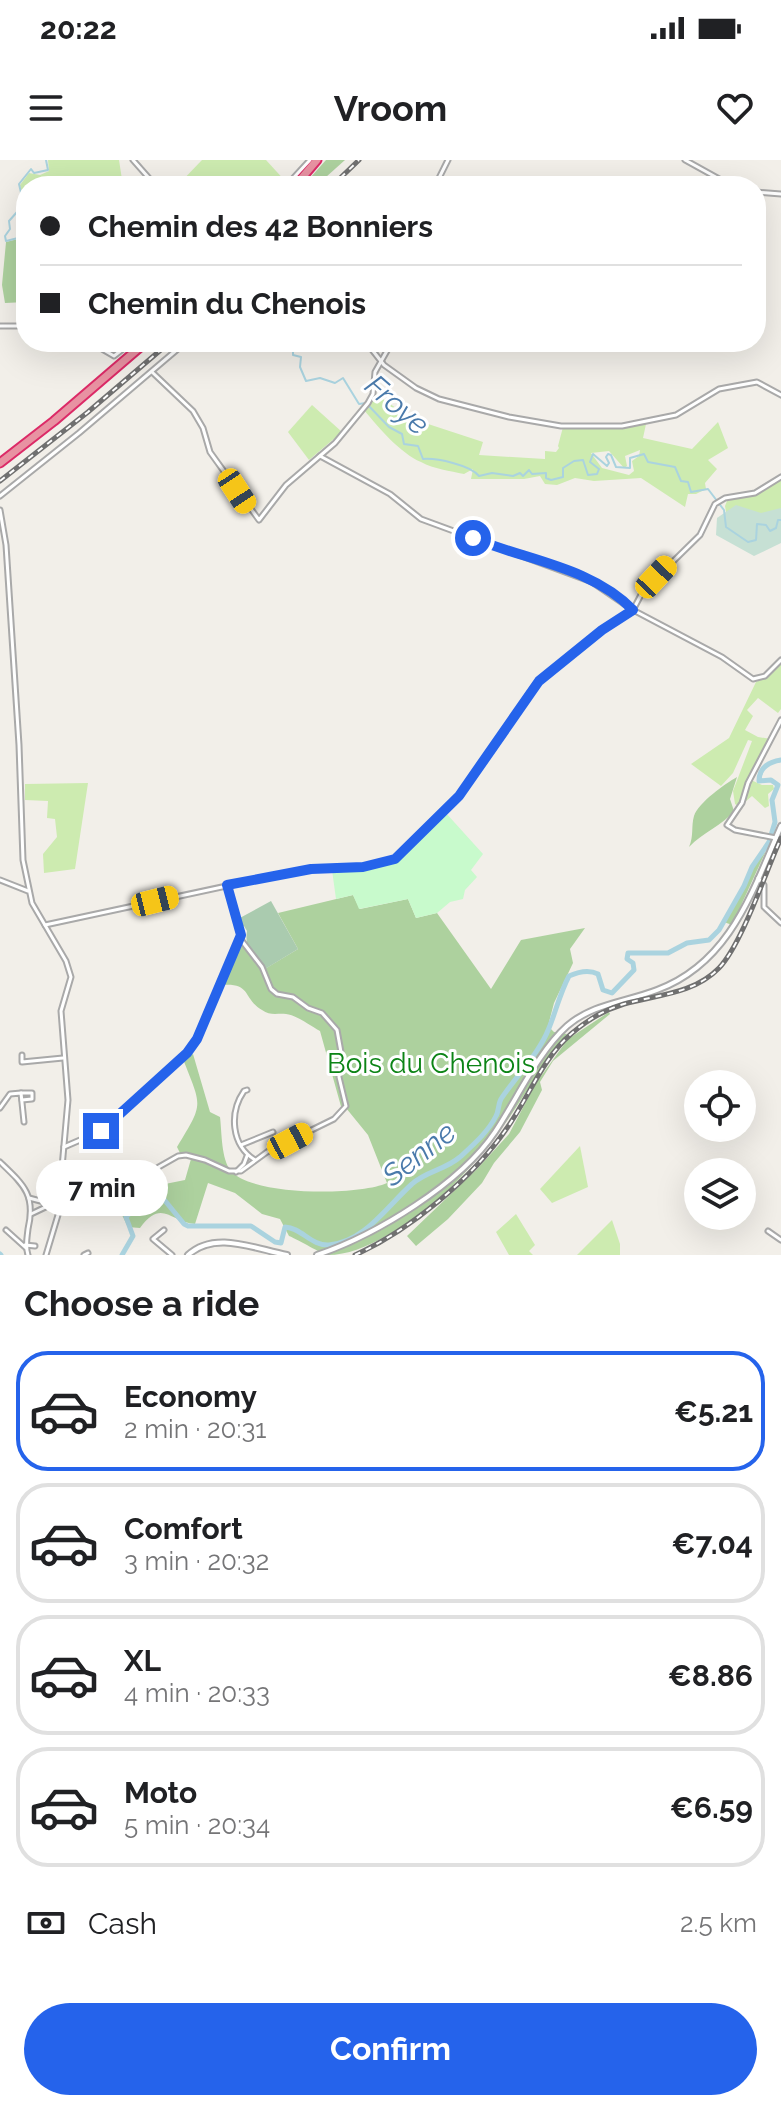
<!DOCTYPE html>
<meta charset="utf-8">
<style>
:root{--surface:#fff;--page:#f2f2f2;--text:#202124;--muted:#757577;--line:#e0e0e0;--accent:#2563eb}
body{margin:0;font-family:Raleway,sans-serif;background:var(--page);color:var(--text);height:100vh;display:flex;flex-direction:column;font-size:30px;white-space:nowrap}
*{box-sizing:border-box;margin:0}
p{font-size:26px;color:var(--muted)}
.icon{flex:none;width:44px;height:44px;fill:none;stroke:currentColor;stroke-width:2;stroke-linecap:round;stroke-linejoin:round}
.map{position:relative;height:1095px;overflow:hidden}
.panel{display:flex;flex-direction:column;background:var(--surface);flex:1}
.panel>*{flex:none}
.guide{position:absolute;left:16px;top:16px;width:750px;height:176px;border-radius:32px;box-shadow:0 8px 32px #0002;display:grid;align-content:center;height:176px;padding:0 24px;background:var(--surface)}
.fabs{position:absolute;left:684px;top:910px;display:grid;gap:16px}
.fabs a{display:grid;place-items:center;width:72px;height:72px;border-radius:50%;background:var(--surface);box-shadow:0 8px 32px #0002;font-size:40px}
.end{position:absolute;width:36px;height:36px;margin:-18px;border:10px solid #2563eb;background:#fff;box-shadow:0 0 0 4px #fff}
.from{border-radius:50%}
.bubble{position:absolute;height:56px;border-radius:28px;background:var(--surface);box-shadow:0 8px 32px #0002;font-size:26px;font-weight:700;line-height:56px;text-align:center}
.car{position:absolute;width:24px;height:48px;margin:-24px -12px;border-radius:10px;box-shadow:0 0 6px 2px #0007;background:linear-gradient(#f5c518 24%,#345 0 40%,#f5c518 0 76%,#345 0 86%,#f5c518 0)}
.guide b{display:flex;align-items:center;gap:28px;height:76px;font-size:30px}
.guide b+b{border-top:2px solid var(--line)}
.guide i{width:20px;height:20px;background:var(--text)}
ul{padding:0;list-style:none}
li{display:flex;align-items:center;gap:24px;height:120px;margin:0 16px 12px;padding:0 8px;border:4px solid var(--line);border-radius:32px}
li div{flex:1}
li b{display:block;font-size:30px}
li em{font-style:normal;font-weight:700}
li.current{border-color:var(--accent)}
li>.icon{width:72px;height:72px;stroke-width:1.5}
h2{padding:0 24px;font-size:36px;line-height:96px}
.pay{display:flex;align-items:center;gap:20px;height:88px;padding:0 24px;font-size:30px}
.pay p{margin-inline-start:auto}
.primary-button{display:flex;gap:16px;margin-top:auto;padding:16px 24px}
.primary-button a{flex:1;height:92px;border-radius:48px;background:var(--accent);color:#fff;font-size:32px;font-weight:700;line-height:92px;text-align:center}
.status{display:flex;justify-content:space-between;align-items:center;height:56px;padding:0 40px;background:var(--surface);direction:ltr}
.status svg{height:22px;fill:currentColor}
header{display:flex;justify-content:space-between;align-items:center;height:104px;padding:0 24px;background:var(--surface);font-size:36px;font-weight:700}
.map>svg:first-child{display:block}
.grass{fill:#cdebb0;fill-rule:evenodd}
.forest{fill:#add19e}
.wetland{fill:#c6e0d4}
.cemetery{fill:#aacbaf}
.park{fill:#c8facc}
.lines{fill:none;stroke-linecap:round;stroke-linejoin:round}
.stream{stroke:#aad3df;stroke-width:2}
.river{stroke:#aad3df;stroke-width:5}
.minor-casing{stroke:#a9a9a9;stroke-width:7}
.tertiary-casing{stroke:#a9a9a9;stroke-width:8}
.motorway-casing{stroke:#dc2a67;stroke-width:11}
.minor{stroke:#fff;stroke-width:3}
.tertiary{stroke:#fff;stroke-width:4}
.motorway{stroke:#e892a2;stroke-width:7}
.rail-casing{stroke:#707070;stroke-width:5}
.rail{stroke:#fff;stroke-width:2;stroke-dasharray:6;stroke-linecap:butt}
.route{stroke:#2563eb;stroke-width:10}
.labels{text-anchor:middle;stroke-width:6;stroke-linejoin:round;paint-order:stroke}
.park-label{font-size:28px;fill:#0c8416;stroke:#fff}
.water-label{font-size:30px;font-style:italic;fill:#4a7aab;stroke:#fff}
</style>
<div class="status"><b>20:22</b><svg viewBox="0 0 49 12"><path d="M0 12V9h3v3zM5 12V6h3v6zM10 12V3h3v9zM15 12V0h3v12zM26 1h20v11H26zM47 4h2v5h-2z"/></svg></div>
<header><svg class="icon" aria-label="menu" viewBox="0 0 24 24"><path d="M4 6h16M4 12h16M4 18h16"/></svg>Vroom<svg class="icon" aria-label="heart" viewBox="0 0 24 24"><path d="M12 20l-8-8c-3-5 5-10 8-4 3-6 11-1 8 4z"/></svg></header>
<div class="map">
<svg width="781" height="1095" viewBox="0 0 781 1095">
<rect width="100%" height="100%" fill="#f2efe9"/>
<g class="grass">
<path d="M 48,0 L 119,0 L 123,26 L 26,26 L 26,38 L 23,36 L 20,25 L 29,13 L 40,15 L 49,11 Z"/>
<path d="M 202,0 L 266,0 L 287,23 L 284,26 L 177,26 Z"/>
<path d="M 376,234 L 420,265 L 422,262 L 483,282 L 479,295 L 545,299 L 545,291 L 556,292 L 559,288 L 558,286 L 563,267 L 624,267 L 646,264 L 643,278 L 692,289 L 718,262 L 728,288 L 708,300 L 717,309 L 705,323 L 706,329 L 696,334 L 688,334 L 685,347 L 641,318 L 594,321 L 575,318 L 557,325 L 545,324 L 540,316 L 524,319 L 471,319 L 473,309 L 464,314 C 450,311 434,309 421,302 C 400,293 379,268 364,250 ZM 640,290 L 639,296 L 632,301 L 634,311 L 629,315 L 602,308 L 591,293 L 609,291 L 624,308 L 627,306 L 625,296 Z"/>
<path d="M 312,245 L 342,272 L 309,300 L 288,272 Z"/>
<path d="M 781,320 L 781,371 L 728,364 L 725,346 L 727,341 L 757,334 Z"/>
<path d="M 781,503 L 781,549 L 778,553 L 758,538 L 747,550 L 753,556 L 745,570 L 758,577 L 771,579 L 747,621 L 738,646 L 735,644 L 733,631 L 752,581 L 748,580 L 733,613 L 721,626 L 691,604 L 729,578 L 756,522 L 766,517 Z"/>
<path d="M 751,620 L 762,625 L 773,625 L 774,629 L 768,634 L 769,646 L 765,648 L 752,636 L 745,642 Z"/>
<path d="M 88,623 L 75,709 L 44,713 L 43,694 L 57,677 L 55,659 L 47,658 L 48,641 L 25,640 L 25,624 Z"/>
<path d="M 580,986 L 588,1027 L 552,1043 L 540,1029 Z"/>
<path d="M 516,1054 L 535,1085 L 529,1091 L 533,1095 L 509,1095 L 496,1072 Z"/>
<path d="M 612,1060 L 620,1084 L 620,1095 L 577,1095 Z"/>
</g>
<g class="forest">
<path d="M 326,0 L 345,0 L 316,26 L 303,26 Z"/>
<path d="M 26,77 L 26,142 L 5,143 L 2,125 L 6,82 Z"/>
<path d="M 737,617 L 730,639 L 734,651 C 722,666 703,672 689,687 C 694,676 691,666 694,656 C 699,642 725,624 737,617 Z"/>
<path d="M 766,691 L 732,765 L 724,762 L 753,707 Z"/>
<path d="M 353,735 L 360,749 L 408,739 L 416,758 L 437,753 L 491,829 L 521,780 L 585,768 L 570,789 L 573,803 L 554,843 L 548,866 L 554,872 L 567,874 C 545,899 530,927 511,955 C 477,1004 437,1048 384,1077 C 366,1087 348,1095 327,1095 C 322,1094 299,1080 289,1076 L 280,1059 L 262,1054 L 235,1033 L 208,1023 L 195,1064 C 170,1062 162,1038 140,1068 L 128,1067 L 119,1049 L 139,1039 L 145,1028 L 185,1020 L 191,999 L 187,993 L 180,993 L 177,987 C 204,942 202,948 183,899 L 193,894 L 210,952 L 220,957 C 222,973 221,999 231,1011 C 253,1036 358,1036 387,1023 L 368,975 L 346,948 L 342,950 L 320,871 C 311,866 296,855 286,854 C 277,853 270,856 262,850 C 242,838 252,823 222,825 L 242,785 L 263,810 L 298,789 L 278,753 Z"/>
<path d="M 609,852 L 610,854 L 553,901 L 540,922 L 542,930 L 520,972 L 494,1003 L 482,1023 L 448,1059 L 416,1086 L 407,1076 L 477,1009 L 509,974 L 536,923 L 568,879 Z"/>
</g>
<path class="wetland" d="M 736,345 L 761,353 L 781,348 L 781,383 L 754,396 L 716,375 L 717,358 Z"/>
<path class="cemetery" d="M 271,741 L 298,789 L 265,809 C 254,793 244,791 247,771 L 244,766 L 241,767 L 238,759 Z"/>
<path class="park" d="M 445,652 L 483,694 L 471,710 L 477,717 L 465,730 L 463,739 L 450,742 L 437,753 L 416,758 L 408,739 L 359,749 L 353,735 L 336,739 L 332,710 L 358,710 L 393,702 Z"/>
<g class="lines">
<g class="stream">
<path d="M 26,39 L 22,37 L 19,24 L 31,9 L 34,13 L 48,10 L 46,0"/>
<path d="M 26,45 L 25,51 L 17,52 L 9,61 L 10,69 L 5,76 L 6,81 L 26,76"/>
<path d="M 293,182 L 293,195 L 301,197 L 300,207 L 306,221 L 320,218 L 335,223 L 343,218 L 359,244 L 366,243 L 389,267 L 402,274 L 404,284 L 418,286 L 423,299 C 437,298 470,305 479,316 L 492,313 L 513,316 L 520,313 L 523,316 L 529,310 L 532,314 L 546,313 L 546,318 L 551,320 L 563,317 L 563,308 L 574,301 L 583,300 L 588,315 L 597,314 L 599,309 L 590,302 L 593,294 L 607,306 L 609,303 L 606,297 L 608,294 L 611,295 L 616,307 L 630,308 L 630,298 L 644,294 L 648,302 L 675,307 L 681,321 L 688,322 L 691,332 L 708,329 L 724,350 L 726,367 L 748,382 L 756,380 L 757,364 L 766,365 L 770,371 L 776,368 L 778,360 L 781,360"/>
</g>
<g class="river">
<path d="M 0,1094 L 1,1095"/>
<path d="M 122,1095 L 133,1076 L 126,1057 L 150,1035 L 162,1037 L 184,1064 L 188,1066 L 251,1066 L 275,1082 L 281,1083 L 285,1067 C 302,1068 311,1086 329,1085 C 365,1082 388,1045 412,1024 C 426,1011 445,1010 460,997 C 473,985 488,972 496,956 C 499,951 498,944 501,939 C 516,916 539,894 549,868 C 556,851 560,833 569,816 C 578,812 588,809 598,814 L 603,830 L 612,833 L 634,810 L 633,803 L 627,799 L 628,793 L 668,793 L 687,783 L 709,780 L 719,770 L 744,726 L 752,707 L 769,682 L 775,662 L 772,640 L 778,625 L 771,620 L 759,621 C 759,608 769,602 781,600"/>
</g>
<g class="minor-casing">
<g id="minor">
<path d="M 133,0 L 156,26"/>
<path d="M 685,0 L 732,26"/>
<path d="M 286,26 L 310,0"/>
<path d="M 435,26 L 448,0"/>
<path d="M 756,32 L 781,34"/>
<path d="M 0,166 L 26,166"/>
<path d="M 90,182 L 114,196 L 132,182"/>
<path d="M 366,182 L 384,205 L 416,228 L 439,239 L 509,257 L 561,266 L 622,266 L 676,255 L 719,229 L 757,222 L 781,235"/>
<path d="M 152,212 L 193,251 L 203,268 L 210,292 L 259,360 L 286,325 L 335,283 L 368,243 L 373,234 L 375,212 L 392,182"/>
<path d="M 320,296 L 390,334 L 421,359 L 592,422 L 633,450 L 722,497 L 753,519 L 765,516 L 781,500"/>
<path d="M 0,336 L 79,273 L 186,182"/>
<path d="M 0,350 L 6,385 L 19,585 L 23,700 L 32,743 L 66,801 L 71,817 L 61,851 L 68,940 L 60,1030 L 56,1043"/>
<path d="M 776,678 L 735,670 L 727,665 L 742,643 L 748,623 L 781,560"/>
<path d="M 758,718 L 764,725 L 764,747 L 781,763"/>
<path d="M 0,720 L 28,731"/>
<path d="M 45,765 L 301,710 L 363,707 L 395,699 L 459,636 L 535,525 L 602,470 L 633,450 L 643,431 L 700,375 L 715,344 L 725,338 L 755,333 L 781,317"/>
<path d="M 22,895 L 22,902 L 63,898"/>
<path d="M 247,930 L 244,931 C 229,953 231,985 255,1000"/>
<path d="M 21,933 L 32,933 L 32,939 L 22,940"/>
<path d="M 0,948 L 10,934 L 21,933 L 24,962"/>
<path d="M 241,985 L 273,972"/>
<path d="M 64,987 L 101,971 L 187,893 L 197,879 L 241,775"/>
<path d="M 0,1002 C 24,1025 36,1035 28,1069 C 27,1079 25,1086 28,1095"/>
<path d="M 236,1012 L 244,1004 L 247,996"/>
<path d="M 29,1038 L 52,1044 L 86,1041 L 101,1032 L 120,1029 L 178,996 L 186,995 L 205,1000 L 229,1011 L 241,1011 L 267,992 L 334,959 L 346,946 L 339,917 L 341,892 L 337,870 L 322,853 L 308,848 L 293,837 L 277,834 L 271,829 L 262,807 L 242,781 L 227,725"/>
<path d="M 31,1054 L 52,1044"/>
<path d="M 6,1070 L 26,1088"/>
<path d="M 164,1070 L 153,1079 L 172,1095"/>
<path d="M 768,1071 L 781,1080"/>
<path d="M 25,1085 L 35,1086"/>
<path d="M 46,1095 L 61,1045"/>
<path d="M 84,1095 L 88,1093"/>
</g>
</g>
<g class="tertiary-casing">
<g id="tertiary">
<path d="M 188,1095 C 215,1070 255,1089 287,1095"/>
<path d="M 317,1095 C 376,1075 460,1024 495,972 C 517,939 538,892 567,866 C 592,844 626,842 657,830 C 730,803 752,732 781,666"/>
</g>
</g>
<g class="motorway-casing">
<g id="motorway">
<path d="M 295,26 L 317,0"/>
<path d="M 0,303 L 54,261 L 146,182"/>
</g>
</g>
<use href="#minor" class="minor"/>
<use href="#tertiary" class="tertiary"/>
<use href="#motorway" class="motorway"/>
<g class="rail-casing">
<g id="rail">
<path d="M 332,26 L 359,0"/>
<path d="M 0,321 L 88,252 L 170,182"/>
<path d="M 355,1095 C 410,1070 472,1019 507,968 C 529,937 542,899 571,874 C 587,860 604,850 624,844 C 656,835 694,834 719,808 C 742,784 766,711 781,678"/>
</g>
</g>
<use href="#rail" class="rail"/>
</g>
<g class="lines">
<path class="route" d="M 101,971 L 187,893 L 197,879 L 241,775 L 227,725 L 311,709 L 363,707 L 395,699 L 459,636 L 539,521 L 602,470 L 633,450 C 592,407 525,400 473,378"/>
</g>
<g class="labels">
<g class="park-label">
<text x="431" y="913">Bois du Chenois</text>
</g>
<g class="water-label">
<text transform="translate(397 245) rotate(41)" y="10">Froye</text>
<text transform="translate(419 994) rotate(-38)" y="10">Senne</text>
</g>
</g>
</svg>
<div class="fabs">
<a><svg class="icon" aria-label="locate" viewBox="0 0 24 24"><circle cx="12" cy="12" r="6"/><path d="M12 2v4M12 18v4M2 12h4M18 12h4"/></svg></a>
<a><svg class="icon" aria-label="layers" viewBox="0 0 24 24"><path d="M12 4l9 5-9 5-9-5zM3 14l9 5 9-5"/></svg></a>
</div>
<i class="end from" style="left:473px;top:378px"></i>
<i class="end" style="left:101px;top:971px"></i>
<div class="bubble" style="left:36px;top:1000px;width:132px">7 min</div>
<i class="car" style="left:237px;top:331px;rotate:147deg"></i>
<i class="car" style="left:656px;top:417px;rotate:43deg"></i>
<i class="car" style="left:155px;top:741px;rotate:76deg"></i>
<i class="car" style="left:290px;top:981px;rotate:62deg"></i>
<div class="guide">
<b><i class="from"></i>Chemin des 42 Bonniers</b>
<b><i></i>Chemin du Chenois</b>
</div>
</div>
<section class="panel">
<h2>Choose a ride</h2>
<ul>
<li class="current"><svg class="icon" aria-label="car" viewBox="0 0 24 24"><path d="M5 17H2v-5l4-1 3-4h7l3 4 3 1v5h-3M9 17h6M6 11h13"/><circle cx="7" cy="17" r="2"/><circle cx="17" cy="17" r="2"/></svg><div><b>Economy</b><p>2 min · 20:31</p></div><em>€5.21</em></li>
<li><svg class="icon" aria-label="car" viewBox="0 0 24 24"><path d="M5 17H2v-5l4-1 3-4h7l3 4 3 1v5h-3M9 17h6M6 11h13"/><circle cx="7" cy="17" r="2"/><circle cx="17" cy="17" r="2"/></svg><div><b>Comfort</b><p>3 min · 20:32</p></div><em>€7.04</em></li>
<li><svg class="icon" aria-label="car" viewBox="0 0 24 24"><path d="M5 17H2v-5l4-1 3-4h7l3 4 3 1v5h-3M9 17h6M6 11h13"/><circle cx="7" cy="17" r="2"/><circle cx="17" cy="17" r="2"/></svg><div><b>XL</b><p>4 min · 20:33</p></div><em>€8.86</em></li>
<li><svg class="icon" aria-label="car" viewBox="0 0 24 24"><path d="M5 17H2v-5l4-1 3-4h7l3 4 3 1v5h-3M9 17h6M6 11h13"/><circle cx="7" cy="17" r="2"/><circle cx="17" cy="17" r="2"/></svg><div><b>Moto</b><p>5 min · 20:34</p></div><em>€6.59</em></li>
</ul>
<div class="pay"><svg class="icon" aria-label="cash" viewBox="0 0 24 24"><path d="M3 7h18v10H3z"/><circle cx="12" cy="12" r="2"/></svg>Cash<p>2.5 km</p></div>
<div class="primary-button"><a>Confirm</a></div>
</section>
